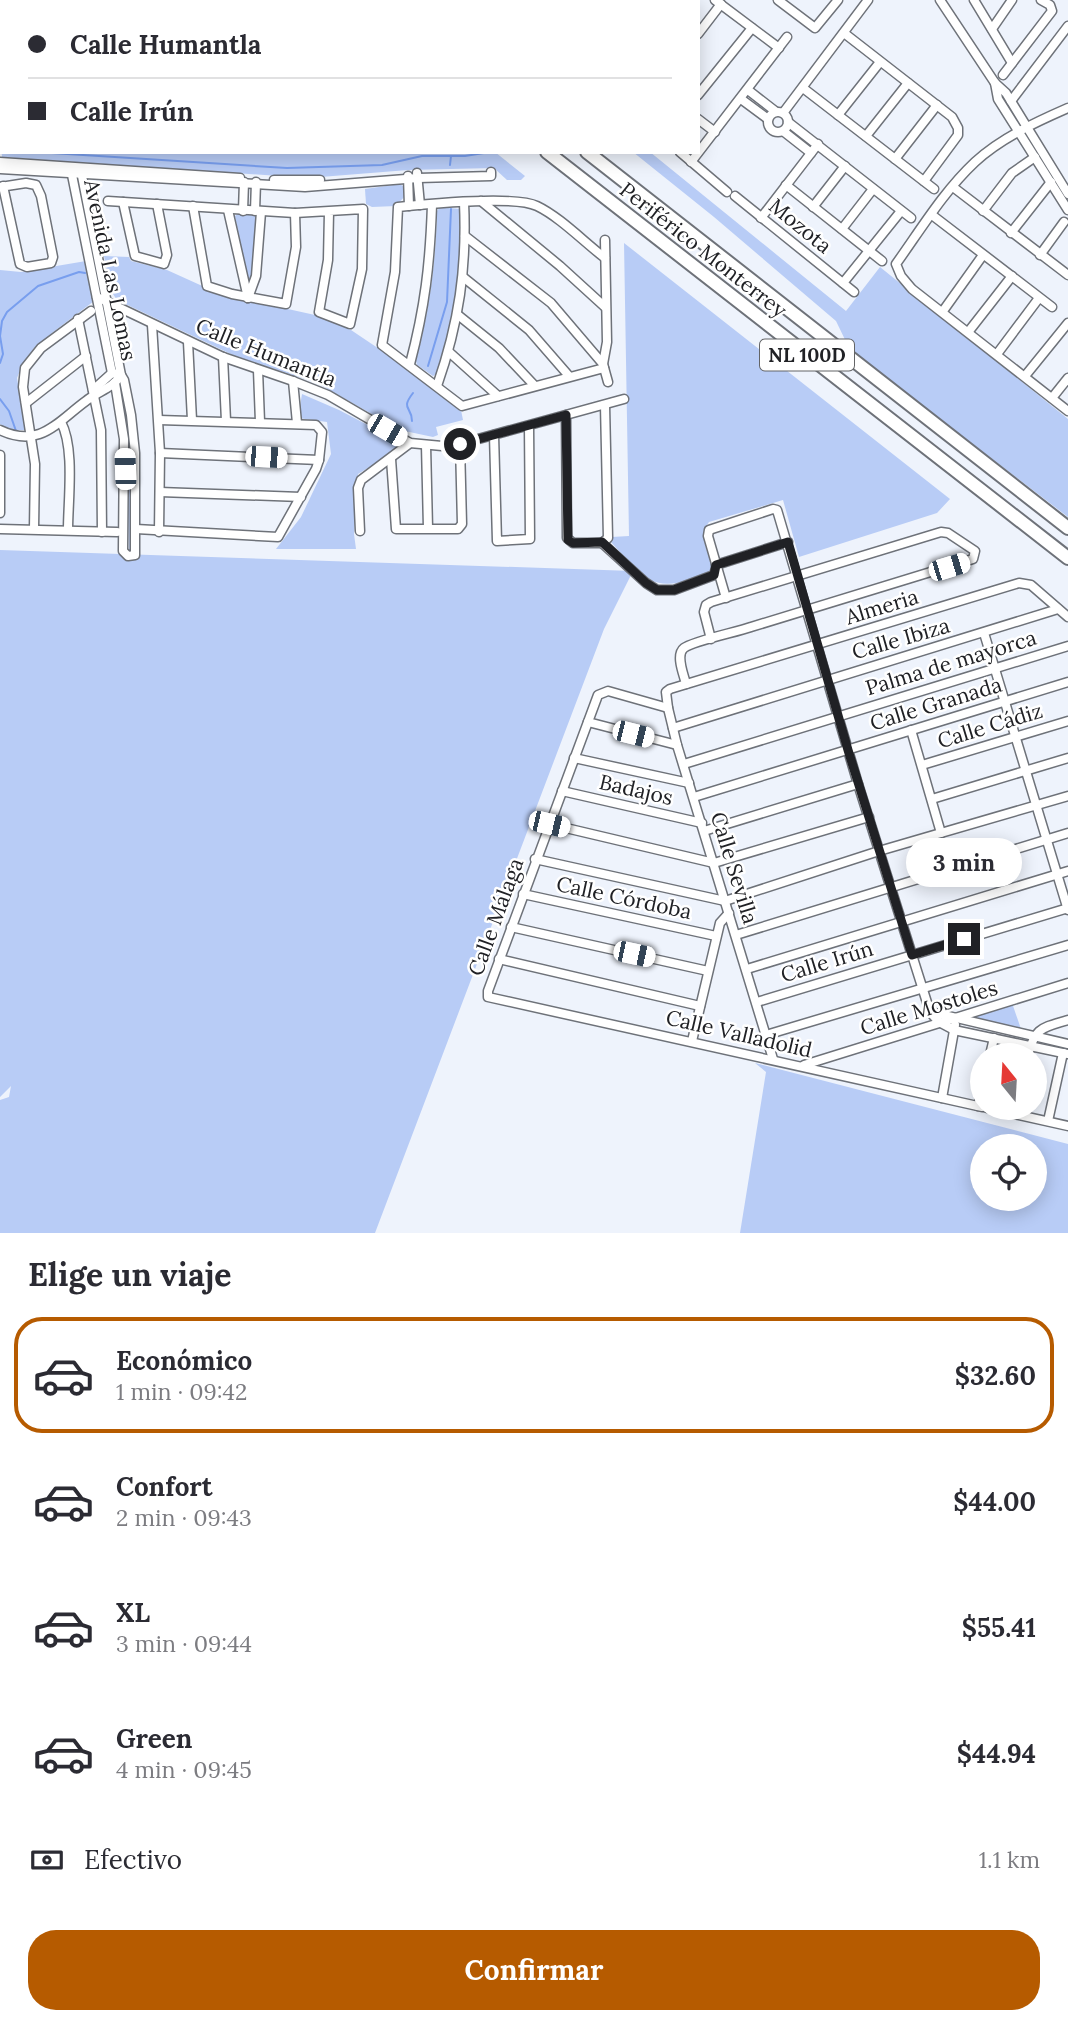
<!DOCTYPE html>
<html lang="es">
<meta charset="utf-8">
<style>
:root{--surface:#fff;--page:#f7f7f7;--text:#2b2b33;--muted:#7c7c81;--line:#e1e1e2;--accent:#b65b00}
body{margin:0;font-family:Lora,serif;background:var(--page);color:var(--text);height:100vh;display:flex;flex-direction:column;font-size:26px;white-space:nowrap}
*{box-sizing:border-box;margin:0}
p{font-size:23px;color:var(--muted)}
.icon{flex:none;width:38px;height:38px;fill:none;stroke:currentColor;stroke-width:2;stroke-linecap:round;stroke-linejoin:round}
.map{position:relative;height:1233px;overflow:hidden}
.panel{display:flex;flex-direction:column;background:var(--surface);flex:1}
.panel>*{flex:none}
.hud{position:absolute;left:0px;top:0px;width:700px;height:154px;box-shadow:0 4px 18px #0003;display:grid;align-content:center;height:154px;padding:0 28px;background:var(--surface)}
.needle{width:46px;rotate:342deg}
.tools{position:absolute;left:970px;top:1043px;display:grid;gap:14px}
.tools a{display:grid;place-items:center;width:77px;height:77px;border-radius:50%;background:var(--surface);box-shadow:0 4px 18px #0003;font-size:35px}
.end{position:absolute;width:32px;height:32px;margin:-16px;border:9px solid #202125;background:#fff;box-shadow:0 0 0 4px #fff}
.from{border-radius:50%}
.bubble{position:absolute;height:49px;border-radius:24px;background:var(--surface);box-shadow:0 4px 18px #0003;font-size:23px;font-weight:700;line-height:49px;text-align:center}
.car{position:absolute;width:21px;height:42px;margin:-21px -10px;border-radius:9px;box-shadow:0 0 5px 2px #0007;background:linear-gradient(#fff 24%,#345 0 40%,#fff 0 76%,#345 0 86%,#fff 0)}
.hud b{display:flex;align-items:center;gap:24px;height:66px;font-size:26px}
.hud b+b{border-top:2px solid var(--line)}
.hud i{width:18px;height:18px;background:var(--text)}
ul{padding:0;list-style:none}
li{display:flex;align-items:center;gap:21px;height:116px;margin:0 14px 10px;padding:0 14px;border:4px solid transparent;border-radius:28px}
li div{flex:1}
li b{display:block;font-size:26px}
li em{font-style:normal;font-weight:700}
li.current{border-color:var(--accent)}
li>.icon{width:63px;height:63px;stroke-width:1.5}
h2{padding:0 28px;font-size:32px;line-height:84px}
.pay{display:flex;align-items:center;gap:18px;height:77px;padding:0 28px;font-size:26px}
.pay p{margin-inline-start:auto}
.primary-button{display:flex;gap:14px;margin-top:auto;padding:14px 28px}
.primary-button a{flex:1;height:80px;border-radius:28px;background:var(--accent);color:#fff;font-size:28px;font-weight:700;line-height:80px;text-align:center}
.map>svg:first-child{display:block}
.green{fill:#b8ccf6;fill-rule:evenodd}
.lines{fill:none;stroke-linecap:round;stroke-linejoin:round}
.stream{stroke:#789eee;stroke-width:2}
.minor-casing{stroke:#6e7279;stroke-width:11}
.highway-casing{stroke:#6e7279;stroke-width:16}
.minor{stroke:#fff;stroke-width:8}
.highway{stroke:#fff;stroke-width:12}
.route{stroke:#202125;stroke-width:9}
.labels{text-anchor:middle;stroke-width:5;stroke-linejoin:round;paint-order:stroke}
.shield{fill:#fff;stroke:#636466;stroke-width:2}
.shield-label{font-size:19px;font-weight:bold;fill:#202125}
.street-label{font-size:21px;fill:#202125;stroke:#fff}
</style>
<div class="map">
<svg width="1068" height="1233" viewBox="0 0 1068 1233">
<rect width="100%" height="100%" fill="#eef3fc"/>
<g class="green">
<path d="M 442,0 L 630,0 L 444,2 Z"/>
<path d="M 0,134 L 2,152 L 495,152 L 525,176 L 521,180 L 507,180 L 494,168 L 408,170 L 308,178 L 2,157 Z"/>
<path d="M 633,152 L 650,152 L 846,311 L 880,267 L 1068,419 L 1068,517 L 850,350 L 836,321 L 714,217 Z"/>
<path d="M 400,184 L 404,187 L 405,196 L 396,206 L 372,207 L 366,204 L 365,189 Z"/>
<path d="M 440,207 L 460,209 C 465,262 453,322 438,373 L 433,376 L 417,365 L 416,361 C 429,311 436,263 437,211 Z"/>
<path d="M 239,213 L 256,216 L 253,271 L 250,280 L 247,279 L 235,216 Z"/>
<path d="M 624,243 L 950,499 L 937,513 L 799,557 L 783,500 L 709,522 C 698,536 708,552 713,567 C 707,575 698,577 689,580 C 647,593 637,570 611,542 L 612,537 L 629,536 Z"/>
<path d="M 104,256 L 129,257 L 131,261 L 167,270 L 220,294 L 315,315 L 351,330 L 409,369 L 461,410 L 463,420 L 436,427 L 438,435 L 433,437 L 400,430 L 317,383 L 235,356 L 117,300 L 111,291 Z"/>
<path d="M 86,261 L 94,301 L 52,333 L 34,348 L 23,363 L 17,378 L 26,430 L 10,430 L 0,424 L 0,270 L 21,272 Z"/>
<path d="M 120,384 L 131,436 L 132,552 L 129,553 L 126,437 Z"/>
<path d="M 302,394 L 339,410 L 406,445 L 358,474 L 354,534 L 356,549 L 276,549 L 301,517 L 331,454 L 327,422 L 298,418 Z"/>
<path d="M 0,550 L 633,571 L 604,629 L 375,1233 L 0,1233 L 0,1100 L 9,1097 L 11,1086 L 0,1097 Z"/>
<path d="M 1012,1003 L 1021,1029 L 975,1017 Z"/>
<path d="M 755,1063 L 1068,1144 L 1068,1233 L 740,1233 L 766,1072 ZM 1034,1146 L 1034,1199 L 982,1199 L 982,1146 Z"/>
</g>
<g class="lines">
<g class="stream">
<path d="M 616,2 L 618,0"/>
<path d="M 0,146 L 2,147"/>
<path d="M 36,152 L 287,168 L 382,165 L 422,156 L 465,156 L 490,152"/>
<path d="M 450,165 L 451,156"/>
<path d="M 0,363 L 3,354 L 0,336 L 2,321 L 7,312 L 38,286 L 79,272 L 85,273"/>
<path d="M 428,366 L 447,302 L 451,209"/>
<path d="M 0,399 L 9,411 L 16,431"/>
<path d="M 412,421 C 412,406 400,410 413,393"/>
</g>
<g class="minor-casing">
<g id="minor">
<path d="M 27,0 L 29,2"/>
<path d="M 93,0 L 95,2"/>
<path d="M 186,0 L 188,2"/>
<path d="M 638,0 L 638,2"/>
<path d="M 715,0 L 779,48"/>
<path d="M 778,0 L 815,28 L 838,0"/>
<path d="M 940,0 L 995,83 L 1006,93 L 1068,194"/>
<path d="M 974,0 L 1012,63"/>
<path d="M 5,2 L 5,0"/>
<path d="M 126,2 L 127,0"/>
<path d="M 177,2 L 178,0"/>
<path d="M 678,2 L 679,0"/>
<path d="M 992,29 L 1012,0"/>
<path d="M 844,33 L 952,117 L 958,128 L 958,135 L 924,181"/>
<path d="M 698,34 L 721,4"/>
<path d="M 0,42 L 2,20"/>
<path d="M 0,69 L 2,70"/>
<path d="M 1003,75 L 1052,11 L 1050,5 L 1041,0"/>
<path d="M 995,83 L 998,99 L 1068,210"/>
<path d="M 803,88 L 934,189"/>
<path d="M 748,90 L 775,111"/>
<path d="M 698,95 L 752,28"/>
<path d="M 741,99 L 768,119"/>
<path d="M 1011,101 L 1068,26"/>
<path d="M 1068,108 C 1036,122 1001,138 975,162 C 944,191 921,229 896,264 L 901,276 L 912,289 L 1068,411"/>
<circle cx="778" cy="122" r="10"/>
<path d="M 783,113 L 868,0"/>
<path d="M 838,115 L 880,62"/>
<path d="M 698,119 L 715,132"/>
<path d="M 788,122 L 911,218"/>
<path d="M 0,127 L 2,128"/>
<path d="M 783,131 L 811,153"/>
<path d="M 866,136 L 908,83"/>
<path d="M 680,152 L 727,192"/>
<path d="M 895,159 L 937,105"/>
<path d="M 0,162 L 240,178"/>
<path d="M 691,162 L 787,37"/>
<path d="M 0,169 L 305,187 L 418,178 L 491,176 L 491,172"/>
<path d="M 71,170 L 112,373"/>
<path d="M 417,173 L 420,205"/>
<path d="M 408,176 L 409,206"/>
<path d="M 274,180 L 320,180"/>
<path d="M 786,185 L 882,261"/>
<path d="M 0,187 L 26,183 L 36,185 L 41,196 L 53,257 L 51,263 L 27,267 L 20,264 L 3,186"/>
<path d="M 953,187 L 1068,275"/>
<path d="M 735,196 L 854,292"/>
<path d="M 108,201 L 295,213 L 363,209 L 362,269 L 350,324 L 319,312 L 328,260 L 329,212"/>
<path d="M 481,201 L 560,266 L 605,307"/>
<path d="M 123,202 L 135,256 L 164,264 L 167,255 L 157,204"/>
<path d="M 193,206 L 207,286 L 232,294 L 286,304 L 296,247 L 295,213"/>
<path d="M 813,207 L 845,166"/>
<path d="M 228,210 L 248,298"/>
<path d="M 243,211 L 244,182"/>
<path d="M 255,211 L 256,182"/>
<path d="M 983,211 L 1012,173 L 1035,157"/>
<path d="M 932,215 L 1052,307"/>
<path d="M 761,218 L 818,144"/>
<path d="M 842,229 L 873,189"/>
<path d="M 1011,233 L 1051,182"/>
<path d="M 465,236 L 551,303 L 603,364"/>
<path d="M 605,240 L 607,342 L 603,364 L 608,382"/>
<path d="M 1040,255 L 1064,222"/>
<path d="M 463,277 L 529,330 L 569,376"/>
<path d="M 843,283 L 901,211"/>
<path d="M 97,297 L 223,357 L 293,381 L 328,395 L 410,443 L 442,446 L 460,444 L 624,399"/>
<path d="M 248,298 L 256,276 L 261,212"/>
<path d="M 943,311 L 983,255"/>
<path d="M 458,315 L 499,348 L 534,385"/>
<path d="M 78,319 L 101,430 L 102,532"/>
<path d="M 152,325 L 160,453 L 159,532"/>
<path d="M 969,331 L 1012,276"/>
<path d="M 188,342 L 192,420"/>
<path d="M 449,352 L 498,396"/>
<path d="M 997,354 L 1039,298"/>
<path d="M 223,357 L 226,421"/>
<path d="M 410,364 C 425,307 430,264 432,205"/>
<path d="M 604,368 L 462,406 L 382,345 L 395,272 L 398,207 C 427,204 514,195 537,206 C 560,217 584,242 605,258"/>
<path d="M 258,370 L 260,422"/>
<path d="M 112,373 L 121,375 L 124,380 L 131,415 L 135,453 L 135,555 L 128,556 L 123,551 L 124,439 L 115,383"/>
<path d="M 1025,376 L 1068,323"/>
<path d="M 293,381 L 297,423"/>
<path d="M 437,386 C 459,323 467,268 464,202"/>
<path d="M 93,390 L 112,373"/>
<path d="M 1052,398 L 1068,378"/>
<path d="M 26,403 L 86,356"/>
<path d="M 566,415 L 567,538 L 573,543 L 602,543"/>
<path d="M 61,422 C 75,448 68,500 68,530"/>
<path d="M 0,430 C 40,449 57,422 86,401 C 98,391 112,389 121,375 L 81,171"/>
<path d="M 494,435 L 497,541 L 530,539 L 529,426"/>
<path d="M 426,445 L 428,528"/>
<path d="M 160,453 L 319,460"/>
<path d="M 0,455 L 0,513"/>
<path d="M 391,459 L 396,529 L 458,529 L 462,524 L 460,444"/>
<path d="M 160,492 L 301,497"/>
<path d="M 0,529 L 117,532"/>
<path d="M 34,529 L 35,464 L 23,387 L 25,368 L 41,348 L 91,311"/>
<path d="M 136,529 L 278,537 L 316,469 L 319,460 L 322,432 L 316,425 L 159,420"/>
<path d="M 360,531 L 358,488 L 361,480 L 410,443"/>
<path d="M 602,543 L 646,583 L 657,590 L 674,590 L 714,575 L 716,568"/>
<path d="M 602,543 L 608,538 L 605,405"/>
<path d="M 716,565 L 788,542"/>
<path d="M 726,598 L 708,536 L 709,530 L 773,509 L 777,510 L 858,784 L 930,1012 L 939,1022 L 954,1030 L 1068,1054"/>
<path d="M 984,633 L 1068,910"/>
<path d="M 686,684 C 684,675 675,655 684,648 C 693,641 737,632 751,627 C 825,605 899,582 973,559 L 975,551 L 948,533 L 941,532 L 711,602 L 706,605 L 704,612 L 711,639"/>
<path d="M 668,708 L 608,691 L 598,695 L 488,991 L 488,997 L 982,1107"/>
<path d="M 588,722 L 677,745"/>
<path d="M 673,728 L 1058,609"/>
<path d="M 911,730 L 941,833"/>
<path d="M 574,758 L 689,783"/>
<path d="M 684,764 L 1068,646"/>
<path d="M 922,765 L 1068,721"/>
<path d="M 562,791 L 702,823"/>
<path d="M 694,797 L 1068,682"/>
<path d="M 932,799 L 1068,758"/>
<path d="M 549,824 L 714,863 L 869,817"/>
<path d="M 704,831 L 858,784"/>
<path d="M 535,859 L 725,901 L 879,851 L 1068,796"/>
<path d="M 523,894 L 716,936"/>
<path d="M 511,927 L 708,971"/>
<path d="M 736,935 L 1068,833"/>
<path d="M 499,959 L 700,1006"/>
<path d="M 747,969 L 1068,871"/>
<path d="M 757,1002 L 1068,908"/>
<path d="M 931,1012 L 1068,1044"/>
<path d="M 766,1035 L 1068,945"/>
<path d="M 692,1041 L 720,923 L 729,913"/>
<path d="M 990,1055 L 994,1038"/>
<path d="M 1028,1055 C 1035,1027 1042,1028 1068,1020"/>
<path d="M 773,1059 L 677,745 L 668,708 L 666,692 L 670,689 L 1019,583 L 1031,585 L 1068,617"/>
<path d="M 804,1065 L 1068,983"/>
<path d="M 942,1098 L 955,1025"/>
<path d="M 978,1106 L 982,1091"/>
<path d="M 987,1108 L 1068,1126"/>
<path d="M 1048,1121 L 1063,1053"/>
</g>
</g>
<g class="highway-casing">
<g id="highway">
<path d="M 352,0 L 354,2"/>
<path d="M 390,0 L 393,2"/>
<path d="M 547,152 L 1068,558"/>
<path d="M 587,152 L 1068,528"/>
</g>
</g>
<use href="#minor" class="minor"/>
<use href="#highway" class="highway"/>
</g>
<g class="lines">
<path class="route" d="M 460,444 L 566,415 L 568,540 L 573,543 L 602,542 L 646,583 L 657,590 L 674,590 L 714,575 L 716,565 L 788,542 L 848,750 L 912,955 L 964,939"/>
</g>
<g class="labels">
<rect class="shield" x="760" y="339.5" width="94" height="31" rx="5"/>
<g class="shield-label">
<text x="807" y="362">NL 100D</text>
</g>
<g class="street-label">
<text transform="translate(800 226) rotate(39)" y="7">Mozota</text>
<text transform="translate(703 250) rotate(38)" y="7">Periférico Monterrey</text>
<text transform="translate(110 270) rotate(78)" y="7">Avenida Las Lomas</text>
<text transform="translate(266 353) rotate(22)" y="7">Calle Humantla</text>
<text transform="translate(882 607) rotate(-17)" y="7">Almeria</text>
<text transform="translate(901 639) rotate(-16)" y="7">Calle Ibiza</text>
<text transform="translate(951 663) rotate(-17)" y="7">Palma de mayorca</text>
<text transform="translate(936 704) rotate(-17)" y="7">Calle Granada</text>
<text transform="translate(990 726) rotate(-17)" y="7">Calle Cádiz</text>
<text transform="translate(636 790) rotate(13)" y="7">Badajos</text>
<text transform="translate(734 868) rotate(73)" y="7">Calle Sevilla</text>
<text transform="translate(624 898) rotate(12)" y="7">Calle Córdoba</text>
<text transform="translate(496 917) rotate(-70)" y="7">Calle Málaga</text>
<text transform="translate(827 962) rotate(-17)" y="7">Calle Irún</text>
<text transform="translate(929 1008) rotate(-17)" y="7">Calle Mostoles</text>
<text transform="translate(739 1034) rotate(13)" y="7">Calle Valladolid</text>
</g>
</g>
</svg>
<div class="tools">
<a><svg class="needle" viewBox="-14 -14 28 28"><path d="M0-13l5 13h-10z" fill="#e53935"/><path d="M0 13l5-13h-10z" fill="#7c7c81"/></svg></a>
<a><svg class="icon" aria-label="locate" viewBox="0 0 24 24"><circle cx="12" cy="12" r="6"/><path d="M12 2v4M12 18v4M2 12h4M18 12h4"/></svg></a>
</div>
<i class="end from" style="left:460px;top:444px"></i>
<i class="end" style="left:964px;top:939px"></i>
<div class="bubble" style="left:906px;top:838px;width:116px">3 min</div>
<i class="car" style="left:387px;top:430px;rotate:120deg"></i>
<i class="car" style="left:266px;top:457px;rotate:93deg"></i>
<i class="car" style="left:125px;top:469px;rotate:358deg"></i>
<i class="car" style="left:949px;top:567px;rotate:73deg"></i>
<i class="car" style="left:633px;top:734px;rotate:104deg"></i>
<i class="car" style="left:549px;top:824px;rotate:103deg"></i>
<i class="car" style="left:634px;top:954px;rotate:102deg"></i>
<div class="hud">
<b><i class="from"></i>Calle Humantla</b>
<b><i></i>Calle Irún</b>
</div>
</div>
<section class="panel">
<h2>Elige un viaje</h2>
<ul>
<li class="current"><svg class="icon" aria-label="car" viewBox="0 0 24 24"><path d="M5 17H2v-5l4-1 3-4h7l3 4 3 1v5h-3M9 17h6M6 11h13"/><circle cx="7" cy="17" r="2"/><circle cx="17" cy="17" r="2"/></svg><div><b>Económico</b><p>1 min · 09:42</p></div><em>$32.60</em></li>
<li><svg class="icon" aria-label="car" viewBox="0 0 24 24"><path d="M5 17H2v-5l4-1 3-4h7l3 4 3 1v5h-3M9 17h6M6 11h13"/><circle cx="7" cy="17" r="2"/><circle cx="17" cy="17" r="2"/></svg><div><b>Confort</b><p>2 min · 09:43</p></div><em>$44.00</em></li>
<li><svg class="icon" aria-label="car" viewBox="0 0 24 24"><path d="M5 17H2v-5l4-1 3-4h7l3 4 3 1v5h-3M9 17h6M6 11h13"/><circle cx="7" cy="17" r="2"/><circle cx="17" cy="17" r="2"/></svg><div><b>XL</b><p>3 min · 09:44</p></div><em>$55.41</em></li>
<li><svg class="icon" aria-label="car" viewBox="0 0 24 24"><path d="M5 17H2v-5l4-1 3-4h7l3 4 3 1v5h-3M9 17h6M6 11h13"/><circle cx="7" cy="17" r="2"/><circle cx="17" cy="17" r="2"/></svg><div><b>Green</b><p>4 min · 09:45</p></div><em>$44.94</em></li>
</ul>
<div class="pay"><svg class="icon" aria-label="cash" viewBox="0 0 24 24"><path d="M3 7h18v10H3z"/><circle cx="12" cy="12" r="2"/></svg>Efectivo<p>1.1 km</p></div>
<div class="primary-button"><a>Confirmar</a></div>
</section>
